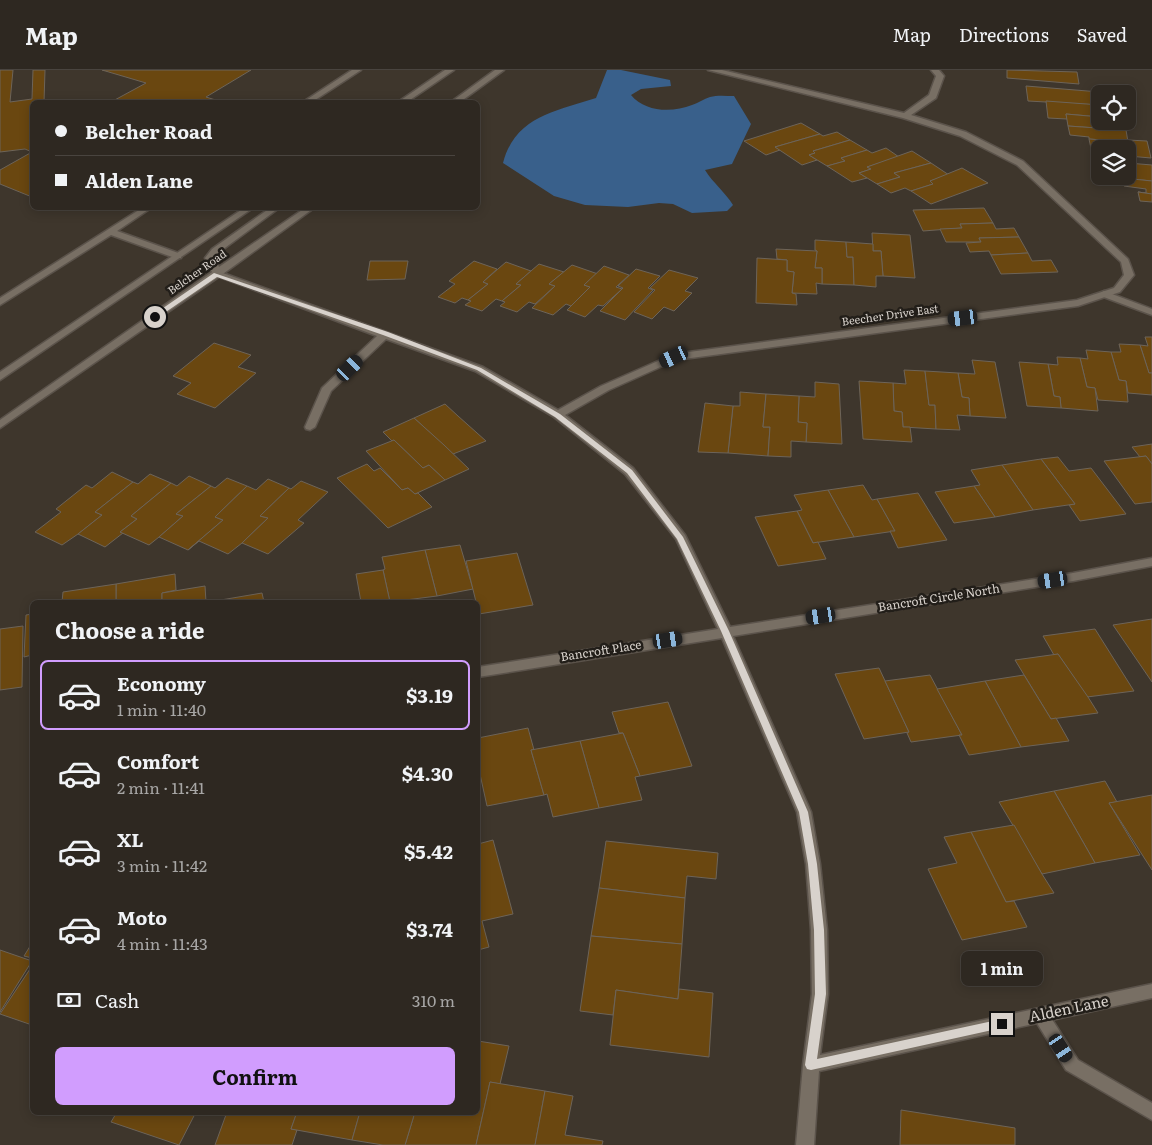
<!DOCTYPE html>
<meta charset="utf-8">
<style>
:root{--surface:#2e2821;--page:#36302a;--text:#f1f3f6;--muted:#a7a6a5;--line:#49443f;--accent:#d19dfe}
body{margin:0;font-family:Literata,serif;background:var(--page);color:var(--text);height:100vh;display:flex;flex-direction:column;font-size:19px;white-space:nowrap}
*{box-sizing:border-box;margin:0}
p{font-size:16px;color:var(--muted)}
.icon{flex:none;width:28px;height:28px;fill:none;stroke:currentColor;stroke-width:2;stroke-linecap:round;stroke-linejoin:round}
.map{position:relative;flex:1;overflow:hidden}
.drawer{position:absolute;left:30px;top:530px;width:450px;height:515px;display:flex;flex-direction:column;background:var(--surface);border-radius:8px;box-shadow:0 2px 12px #0003,0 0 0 1px var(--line)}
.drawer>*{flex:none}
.hud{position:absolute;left:30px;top:30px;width:450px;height:110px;border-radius:8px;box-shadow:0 2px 12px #0003,0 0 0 1px var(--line);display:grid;align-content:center;height:110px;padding:0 25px;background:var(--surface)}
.buttons{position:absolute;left:1091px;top:15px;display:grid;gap:10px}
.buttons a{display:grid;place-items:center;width:45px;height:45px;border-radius:8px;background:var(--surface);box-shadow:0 2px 12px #0003,0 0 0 1px var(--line);font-size:25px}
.end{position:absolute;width:22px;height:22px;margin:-11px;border:6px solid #d8d2cc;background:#111;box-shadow:0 0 0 2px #111}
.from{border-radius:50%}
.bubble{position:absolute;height:35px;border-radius:8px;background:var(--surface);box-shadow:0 2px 12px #0003,0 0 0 1px var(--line);font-size:16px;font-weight:700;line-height:35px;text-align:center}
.car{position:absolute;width:15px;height:30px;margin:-15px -8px;border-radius:6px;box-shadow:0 0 4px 1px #0007;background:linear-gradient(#222 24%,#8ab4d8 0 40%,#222 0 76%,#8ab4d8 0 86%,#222 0)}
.hud b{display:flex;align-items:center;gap:18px;height:48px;font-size:19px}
.hud b+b{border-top:1px solid var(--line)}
.hud i{width:12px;height:12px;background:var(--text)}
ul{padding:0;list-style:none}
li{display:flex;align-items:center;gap:15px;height:70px;margin:0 10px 8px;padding:0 15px;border:2px solid transparent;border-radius:8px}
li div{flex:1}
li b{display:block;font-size:19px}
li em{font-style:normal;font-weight:700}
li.current{border-color:var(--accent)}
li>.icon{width:45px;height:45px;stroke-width:1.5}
h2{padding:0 25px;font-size:22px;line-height:60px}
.pay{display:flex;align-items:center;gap:12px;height:55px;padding:0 25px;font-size:19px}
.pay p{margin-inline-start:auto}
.cta{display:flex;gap:10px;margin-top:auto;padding:10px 25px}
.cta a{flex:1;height:58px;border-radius:8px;background:var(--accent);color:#111;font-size:20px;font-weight:700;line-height:58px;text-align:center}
header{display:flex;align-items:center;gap:30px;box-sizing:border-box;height:70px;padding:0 25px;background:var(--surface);border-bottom:1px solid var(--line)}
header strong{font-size:24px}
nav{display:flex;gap:28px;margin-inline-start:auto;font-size:18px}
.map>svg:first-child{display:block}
.water{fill:#39608b}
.building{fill:#6a4710;stroke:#6d6459}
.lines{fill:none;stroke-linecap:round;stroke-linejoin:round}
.service-casing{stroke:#5b534b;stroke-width:3}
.minor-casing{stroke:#5b534b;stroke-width:3}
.secondary-casing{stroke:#5b534b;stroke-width:3}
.service{fill:#786f64;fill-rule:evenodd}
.minor{fill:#786f64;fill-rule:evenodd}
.secondary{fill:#786f64;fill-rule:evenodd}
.route{fill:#d8d2cc}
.labels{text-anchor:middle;stroke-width:5;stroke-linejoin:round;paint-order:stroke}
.far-street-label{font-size:11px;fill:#d8d2cc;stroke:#221e19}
.street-label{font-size:12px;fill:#d8d2cc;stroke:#221e19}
.near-street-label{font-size:15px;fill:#d8d2cc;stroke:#221e19}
</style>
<header>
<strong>Map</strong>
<nav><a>Map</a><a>Directions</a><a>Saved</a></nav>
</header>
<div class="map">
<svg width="1152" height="1075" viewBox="0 0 1152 1075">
<rect width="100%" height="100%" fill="#3e362c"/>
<path class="water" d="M 607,0 L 621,0 L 670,10 L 671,16 L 641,19 L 631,25 C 645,42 672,43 692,35 C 698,33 704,29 710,27 C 717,25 726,26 734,26 L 751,54 L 732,94 L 705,100 C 713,113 725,122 733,135 L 727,141 L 692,143 L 673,134 L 659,133 L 628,137 L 585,135 L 554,126 L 503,93 C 515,46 557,41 596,28 Z"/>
<g class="building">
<path d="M 0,0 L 13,0 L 10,32 L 32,29 L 33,0 L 45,0 L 44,32 L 32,32 L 32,82 L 25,79 L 0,82 Z"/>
<path d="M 102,0 L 251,0 L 206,27 L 222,32 L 111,32 L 146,13 Z"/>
<path d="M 1007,0 L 1077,2 L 1079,14 L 1007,8 Z"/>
<path d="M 1026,16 L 1100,22 L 1100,35 L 1028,31 Z"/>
<path d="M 1046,31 L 1100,35 L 1100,47 L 1066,44 L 1067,49 L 1048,48 Z"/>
<path d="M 1066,44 L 1100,47 L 1100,51 L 1124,51 L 1126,60 L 1068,56 Z"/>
<path d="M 801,53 L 820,64 L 775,77 L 780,80 L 766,85 L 744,71 Z"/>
<path d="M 1068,56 L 1126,60 L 1128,72 L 1089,69 L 1089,67 L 1070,65 Z"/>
<path d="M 837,62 L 850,70 L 813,81 L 815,83 L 809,85 L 817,90 L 802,95 L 775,77 L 820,64 L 823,66 Z"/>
<path d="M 1089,69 L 1128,72 L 1128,70 L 1147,71 L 1151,88 L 1128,86 L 1128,79 L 1100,79 L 1100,84 L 1092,83 Z"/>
<path d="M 850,70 L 867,80 L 841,88 L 845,91 L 827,96 L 809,85 L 815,83 L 813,81 Z"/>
<path d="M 886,78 L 899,87 L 867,97 L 871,99 L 859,103 L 867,108 L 852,112 L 827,96 L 845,91 L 841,88 L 867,80 L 872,83 Z"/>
<path d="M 912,81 L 931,93 L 894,103 L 900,107 L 877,114 L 859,103 L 871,99 L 867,97 Z"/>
<path d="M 32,82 L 32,127 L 0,114 L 0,100 Z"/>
<path d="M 931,93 L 949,105 L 930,111 L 933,114 L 911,121 L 905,118 L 891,123 L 877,114 L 900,107 L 894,103 Z"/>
<path d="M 1128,93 L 1152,95 L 1152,111 L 1132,109 L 1131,105 L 1128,105 Z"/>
<path d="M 962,98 L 988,113 L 931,134 L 911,121 L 933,114 L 930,111 Z"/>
<path d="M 1123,108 L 1152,111 L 1152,124 L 1138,122 L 1146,123 L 1146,119 L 1124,116 Z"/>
<path d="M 1138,122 L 1152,124 L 1152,132 L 1140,131 Z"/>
<path d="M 984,138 L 993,153 L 960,154 L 962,158 L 923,161 L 913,140 Z"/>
<path d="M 993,153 L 996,159 L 1014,158 L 1019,167 L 979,168 L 981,172 L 946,172 L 940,159 L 962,158 L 960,154 Z"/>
<path d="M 872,163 L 910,165 L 915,208 L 883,206 L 881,181 L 873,181 Z"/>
<path d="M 1019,167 L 1028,183 L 991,185 L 989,181 L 970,182 L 966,173 L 981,172 L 979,168 Z"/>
<path d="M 815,170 L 846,172 L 847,187 L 853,187 L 854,215 L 822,214 L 822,198 L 815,198 L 817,181 L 815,180 Z"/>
<path d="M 846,172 L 873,174 L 873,181 L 881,181 L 883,206 L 876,206 L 876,217 L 854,215 L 853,187 L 847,187 Z"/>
<path d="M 776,179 L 817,181 L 815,198 L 822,198 L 822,214 L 816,213 L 817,224 L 792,223 L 794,202 L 787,201 L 787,190 L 777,189 Z"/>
<path d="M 1028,183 L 1032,191 L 1051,190 L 1058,202 L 1001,204 L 991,185 Z"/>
<path d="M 757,188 L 787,190 L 787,201 L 794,202 L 792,223 L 796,224 L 797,235 L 756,233 Z"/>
<path d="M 370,191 L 408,191 L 405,209 L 367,210 Z"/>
<path d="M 474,191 L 497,199 L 483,212 L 488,214 L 468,230 L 462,228 L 455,233 L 438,227 L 455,214 L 449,211 Z"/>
<path d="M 506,192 L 531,201 L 516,214 L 521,215 L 502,231 L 496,229 L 482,241 L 465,235 L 471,231 L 468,230 L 488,214 L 483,212 Z"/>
<path d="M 539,194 L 564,202 L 549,214 L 555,216 L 535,234 L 529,232 L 517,242 L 500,236 L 505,232 L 502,231 L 521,215 L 516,214 Z"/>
<path d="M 572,195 L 598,204 L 584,215 L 590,217 L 571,236 L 566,234 L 553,245 L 532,238 L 555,216 L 549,214 Z"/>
<path d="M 604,196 L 629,205 L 616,217 L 622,219 L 603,236 L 598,235 L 585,247 L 567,240 L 590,217 L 584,215 Z"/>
<path d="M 636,199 L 660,206 L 648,218 L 653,220 L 625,250 L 600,241 L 623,218 L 618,216 Z"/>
<path d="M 669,200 L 698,208 L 685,221 L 692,223 L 674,241 L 664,237 L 652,249 L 634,242 L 655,220 L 650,218 Z"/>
<path d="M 1145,267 L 1152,267 L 1152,303 L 1149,303 L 1140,275 L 1148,276 Z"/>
<path d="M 214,273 L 251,285 L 238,297 L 256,303 L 215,338 L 177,324 L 191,313 L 173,306 Z"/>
<path d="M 1119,274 L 1140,275 L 1149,303 L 1152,303 L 1152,325 L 1128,323 L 1126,311 L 1119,310 L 1111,282 L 1121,282 Z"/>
<path d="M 1086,280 L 1111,282 L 1119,310 L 1126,311 L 1128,332 L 1098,330 L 1095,318 L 1087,317 L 1080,288 L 1088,289 Z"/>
<path d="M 1057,287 L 1080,288 L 1087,317 L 1095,318 L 1098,341 L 1061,338 L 1060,327 L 1054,326 L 1048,294 L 1058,295 Z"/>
<path d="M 972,290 L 995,292 L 1006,348 L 970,346 L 969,328 L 962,327 L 958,303 L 975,304 Z"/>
<path d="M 1019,292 L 1048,294 L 1054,326 L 1060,327 L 1061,338 L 1027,336 Z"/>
<path d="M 904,300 L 925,301 L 929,335 L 935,335 L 936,359 L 903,357 L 902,342 L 894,341 L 893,313 L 906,314 Z"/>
<path d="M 925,301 L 958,303 L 962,327 L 969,328 L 970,346 L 957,345 L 960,360 L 936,359 L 935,335 L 929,335 Z"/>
<path d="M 859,311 L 893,313 L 894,341 L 902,342 L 903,357 L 910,357 L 912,372 L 863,369 Z"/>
<path d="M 815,312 L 839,314 L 842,374 L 806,372 L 807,353 L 798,352 L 799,326 L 815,327 Z"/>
<path d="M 740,322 L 766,324 L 763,357 L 770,357 L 768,386 L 728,383 L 733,336 L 740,336 Z"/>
<path d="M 766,324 L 799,326 L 798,352 L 807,353 L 806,372 L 791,371 L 791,387 L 768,386 L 770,357 L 763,357 Z"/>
<path d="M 705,333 L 733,336 L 728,383 L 698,382 Z"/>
<path d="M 445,334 L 458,346 L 486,371 L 453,384 L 414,348 Z"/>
<path d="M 414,348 L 444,375 L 469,399 L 445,410 L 429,395 L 423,398 L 394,370 L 392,371 L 383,362 Z"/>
<path d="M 394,370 L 423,398 L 429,395 L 445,410 L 415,424 L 408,418 L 402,420 L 366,381 Z"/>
<path d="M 1152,374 L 1152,394 L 1146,386 L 1140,387 L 1132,377 Z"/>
<path d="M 1146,386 L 1152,394 L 1152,432 L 1135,434 L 1104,391 Z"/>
<path d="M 1058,387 L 1069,401 L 1091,398 L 1126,444 L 1080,451 L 1069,435 L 1075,434 L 1041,389 Z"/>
<path d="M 1041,389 L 1075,434 L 1033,440 L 1002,395 Z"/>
<path d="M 367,394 L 374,401 L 380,398 L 402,420 L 408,418 L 415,424 L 418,423 L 432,437 L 388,458 L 337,408 Z"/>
<path d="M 1002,395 L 1033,440 L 995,447 L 974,416 L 980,415 L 971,400 Z"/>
<path d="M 112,402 L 133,412 L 95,442 L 102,445 L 78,464 L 62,475 L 35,462 L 61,442 L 56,439 L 86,415 L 92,418 Z"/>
<path d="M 150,404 L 171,413 L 131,446 L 137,449 L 120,462 L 123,463 L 105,477 L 78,464 L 102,445 L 95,442 L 133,412 L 138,414 Z"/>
<path d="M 189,406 L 211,416 L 176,444 L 183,446 L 159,467 L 149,475 L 120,462 L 137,449 L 131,446 L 171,413 L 177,416 Z"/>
<path d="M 227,408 L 247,416 L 215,447 L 223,450 L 188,480 L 159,467 L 183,446 L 176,444 L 211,416 L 215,418 Z"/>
<path d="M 268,409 L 289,418 L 260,446 L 268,448 L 242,473 L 228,484 L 199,471 L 188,480 L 223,450 L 215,447 L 247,416 L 256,420 Z"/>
<path d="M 301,411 L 328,422 L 298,450 L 304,453 L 268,484 L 242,473 L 268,448 L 260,446 L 289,418 L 291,419 Z"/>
<path d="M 863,415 L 872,430 L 877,429 L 895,461 L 854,467 L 828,420 Z"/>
<path d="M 974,416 L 995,447 L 954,453 L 935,422 Z"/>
<path d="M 828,420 L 854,467 L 813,473 L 797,441 L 802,440 L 794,425 Z"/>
<path d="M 918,423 L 947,470 L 898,478 L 890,461 L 895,461 L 877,429 Z"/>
<path d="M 797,441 L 813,473 L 818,472 L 826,489 L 778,496 L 755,447 Z"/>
<path d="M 460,475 L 473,519 L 437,526 L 425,480 Z"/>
<path d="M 425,480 L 437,526 L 390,532 L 383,500 L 385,499 L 382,487 Z"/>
<path d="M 517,483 L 533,535 L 479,544 L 466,491 Z"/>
<path d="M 383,500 L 390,532 L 361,532 L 356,504 Z"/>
<path d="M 175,504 L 176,520 L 162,523 L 162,532 L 116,532 L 116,514 Z"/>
<path d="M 116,514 L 116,532 L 62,532 L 63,522 Z"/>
<path d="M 205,516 L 206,532 L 209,532 L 162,532 L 162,523 Z"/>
<path d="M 262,523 L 264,532 L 209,532 Z"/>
<path d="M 32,544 L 32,585 L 24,587 L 26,545 Z"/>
<path d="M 1152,549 L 1152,612 L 1113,555 Z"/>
<path d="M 23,556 L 22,617 L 0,620 L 0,559 Z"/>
<path d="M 1095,559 L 1134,621 L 1087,627 L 1058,584 L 1054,585 L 1043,566 Z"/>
<path d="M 1058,584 L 1088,627 L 1098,643 L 1051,649 L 1015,590 Z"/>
<path d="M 879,598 L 909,662 L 864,669 L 835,604 Z"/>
<path d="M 930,605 L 962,665 L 911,672 L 907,663 L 909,662 L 885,611 Z"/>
<path d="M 1024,605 L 1051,649 L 1056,648 L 1069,671 L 1021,677 L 985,611 Z"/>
<path d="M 985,611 L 1021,677 L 969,685 L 959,665 L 962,665 L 937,619 Z"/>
<path d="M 668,632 L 692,696 L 640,706 L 623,663 L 619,663 L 612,642 Z"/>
<path d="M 528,658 L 534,680 L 531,680 L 544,725 L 487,736 L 478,695 L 478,668 Z"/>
<path d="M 623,663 L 640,706 L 635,707 L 642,730 L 599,738 L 580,671 Z"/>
<path d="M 580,671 L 599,738 L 553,747 L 547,724 L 544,725 L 531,680 Z"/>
<path d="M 1105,711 L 1117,732 L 1109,733 L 1140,785 L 1095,793 L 1054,721 Z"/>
<path d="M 1054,721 L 1095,793 L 1042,804 L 999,732 Z"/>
<path d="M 1152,725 L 1152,800 L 1109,733 Z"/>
<path d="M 1014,755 L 1042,804 L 1054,823 L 1006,832 L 971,762 Z"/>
<path d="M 971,762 L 1006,832 L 1014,831 L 1027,857 L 962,870 L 928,799 L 957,793 L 944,767 Z"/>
<path d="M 493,770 L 513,844 L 482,851 L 489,877 L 478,880 L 478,774 Z"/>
<path d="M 606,771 L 718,783 L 716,809 L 687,806 L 685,828 L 599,818 Z"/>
<path d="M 599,818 L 685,828 L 682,874 L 591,866 Z"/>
<path d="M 591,866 L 682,874 L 678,929 L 616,920 L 613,945 L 580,941 Z"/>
<path d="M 32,873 L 32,888 L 24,886 Z"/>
<path d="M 0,880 L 32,891 L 0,942 Z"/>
<path d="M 32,896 L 32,955 L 0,944 Z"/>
<path d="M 679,919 L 713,923 L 709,987 L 610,975 L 616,920 L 678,929 Z"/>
<path d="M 478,971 L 509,976 L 500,1014 L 490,1012 L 476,1075 L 405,1075 L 415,1042 L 478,1042 Z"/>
<path d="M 490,1012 L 545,1021 L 535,1075 L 476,1075 Z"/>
<path d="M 545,1021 L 573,1026 L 565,1065 L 603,1071 L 602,1075 L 535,1075 Z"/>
<path d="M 901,1040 L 1015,1058 L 1015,1075 L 900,1075 Z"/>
<path d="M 117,1042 L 196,1042 L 179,1075 L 111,1052 Z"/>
<path d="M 227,1042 L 297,1042 L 291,1059 L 297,1060 L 292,1075 L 215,1075 Z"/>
<path d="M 297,1042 L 360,1042 L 352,1070 L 291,1059 Z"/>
<path d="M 360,1042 L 415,1042 L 405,1075 L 383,1075 L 352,1070 Z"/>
</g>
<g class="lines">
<g class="service-casing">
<g id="service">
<path d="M 352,0 L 361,0 L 312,32 L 303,32 Z"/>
<path d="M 142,138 L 151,138 L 117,161 L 181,184 L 181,188 L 175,188 L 111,165 L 0,235 L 0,228 Z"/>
<path d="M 1104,221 L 1152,239 L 1152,245 L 1101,226 L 1099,224 Z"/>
<path d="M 1040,938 L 1046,940 L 1078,990 L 1152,1033 L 1152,1050 L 1066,1000 L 1032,945 L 1034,940 Z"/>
</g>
</g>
<g class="minor-casing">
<path id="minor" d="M 708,0 L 722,0 L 904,43 L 929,25 L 936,6 L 931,0 L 939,0 L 944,6 L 936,28 L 911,45 L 966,62 L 1023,91 L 1128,189 L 1134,205 L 1120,222 L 1078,236 L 676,290 L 609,320 L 565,345 L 633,398 L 685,465 L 730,557 L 1073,503 L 1152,488 L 1152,496 L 1073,511 L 733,566 L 811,742 L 820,794 L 827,860 L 828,924 L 820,985 L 1152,914 L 1152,928 L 819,1001 L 814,1075 L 796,1075 L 803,995 L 812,924 L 811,860 L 806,794 L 797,742 L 722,568 L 478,607 L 478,597 L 718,559 L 676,469 L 625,404 L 554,347 L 475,301 L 386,269 L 331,321 L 315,357 L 310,360 L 306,359 L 305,357 L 322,318 L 377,266 L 212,204 L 214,202 L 220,202 L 483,297 L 558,340 L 601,316 L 674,284 L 1077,230 L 1114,218 L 1124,205 L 1121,192 L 1017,95 L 960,66 L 903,48 Z"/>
</g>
<g class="secondary-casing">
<g id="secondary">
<path d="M 445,0 L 454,0 L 407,32 L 398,32 Z"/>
<path d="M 495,0 L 504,0 L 460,32 L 451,32 Z"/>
<path d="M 244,138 L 253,138 L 0,310 L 0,302 Z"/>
<path d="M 270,138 L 279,138 L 218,183 L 215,188 L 219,197 L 305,138 L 314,138 L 220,206 L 0,358 L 0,350 L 212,202 L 205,188 L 212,179 Z"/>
</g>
</g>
<use href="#service" class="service"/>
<use href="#minor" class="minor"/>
<use href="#secondary" class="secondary"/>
</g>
<path class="route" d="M 214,203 L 388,262 L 481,298 L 560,344 L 632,400 L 683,467 L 729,561 L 808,742 L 817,794 L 824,860 L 826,924 L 817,989 L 1002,949 L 1006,950 L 1007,954 L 1006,957 L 811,1000 L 807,999 L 805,995 L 815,924 L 814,860 L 808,794 L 799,742 L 721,561 L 677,469 L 627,403 L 555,347 L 477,300 L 383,265 L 217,207 L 157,248 L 153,248 L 153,245 Z"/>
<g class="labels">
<g class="far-street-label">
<text transform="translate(197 202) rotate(-35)" y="4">Belcher Road</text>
<text transform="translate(890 245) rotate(-8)" y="4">Beecher Drive East</text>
</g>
<g class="street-label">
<text transform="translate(939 528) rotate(-9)" y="4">Bancroft Circle North</text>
<text transform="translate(601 581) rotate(-9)" y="4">Bancroft Place</text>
</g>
<g class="near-street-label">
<text transform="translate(1069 939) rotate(-12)" y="5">Alden Lane</text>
</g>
</g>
</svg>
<div class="buttons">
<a><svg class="icon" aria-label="locate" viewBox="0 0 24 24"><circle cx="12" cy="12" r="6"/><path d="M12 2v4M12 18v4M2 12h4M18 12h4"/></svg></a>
<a><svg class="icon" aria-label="layers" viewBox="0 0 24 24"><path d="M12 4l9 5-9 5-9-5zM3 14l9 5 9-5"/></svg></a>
</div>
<i class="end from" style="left:155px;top:247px"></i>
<i class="end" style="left:1002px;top:954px"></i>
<div class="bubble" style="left:961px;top:881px;width:82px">1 min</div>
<i class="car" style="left:963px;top:248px;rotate:263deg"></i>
<i class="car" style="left:674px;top:287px;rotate:245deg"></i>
<i class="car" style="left:350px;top:298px;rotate:46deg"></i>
<i class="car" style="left:1053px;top:510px;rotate:261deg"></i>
<i class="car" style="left:821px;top:546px;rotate:261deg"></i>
<i class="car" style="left:668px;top:570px;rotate:81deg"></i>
<i class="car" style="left:1061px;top:978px;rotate:147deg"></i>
<div class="hud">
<b><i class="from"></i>Belcher Road</b>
<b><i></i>Alden Lane</b>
</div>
<section class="drawer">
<h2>Choose a ride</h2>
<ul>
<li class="current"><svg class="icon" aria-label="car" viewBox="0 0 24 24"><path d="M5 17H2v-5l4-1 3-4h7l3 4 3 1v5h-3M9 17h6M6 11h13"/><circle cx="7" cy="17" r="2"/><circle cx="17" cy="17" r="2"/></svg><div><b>Economy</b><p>1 min · 11:40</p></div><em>$3.19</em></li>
<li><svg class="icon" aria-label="car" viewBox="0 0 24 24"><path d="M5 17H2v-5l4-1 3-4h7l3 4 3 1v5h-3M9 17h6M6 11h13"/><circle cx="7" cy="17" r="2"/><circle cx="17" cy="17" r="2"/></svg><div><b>Comfort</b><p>2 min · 11:41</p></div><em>$4.30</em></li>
<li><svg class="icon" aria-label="car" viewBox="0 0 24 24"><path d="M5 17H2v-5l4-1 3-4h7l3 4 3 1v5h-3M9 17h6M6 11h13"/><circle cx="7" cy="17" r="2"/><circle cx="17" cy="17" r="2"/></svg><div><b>XL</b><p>3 min · 11:42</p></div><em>$5.42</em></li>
<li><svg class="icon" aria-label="car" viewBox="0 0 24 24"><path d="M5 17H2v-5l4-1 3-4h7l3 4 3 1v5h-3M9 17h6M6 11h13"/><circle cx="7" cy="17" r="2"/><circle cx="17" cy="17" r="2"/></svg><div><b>Moto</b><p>4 min · 11:43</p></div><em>$3.74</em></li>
</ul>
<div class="pay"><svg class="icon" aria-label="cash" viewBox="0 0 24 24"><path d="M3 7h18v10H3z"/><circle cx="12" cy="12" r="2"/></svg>Cash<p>310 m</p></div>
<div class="cta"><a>Confirm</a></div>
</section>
</div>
